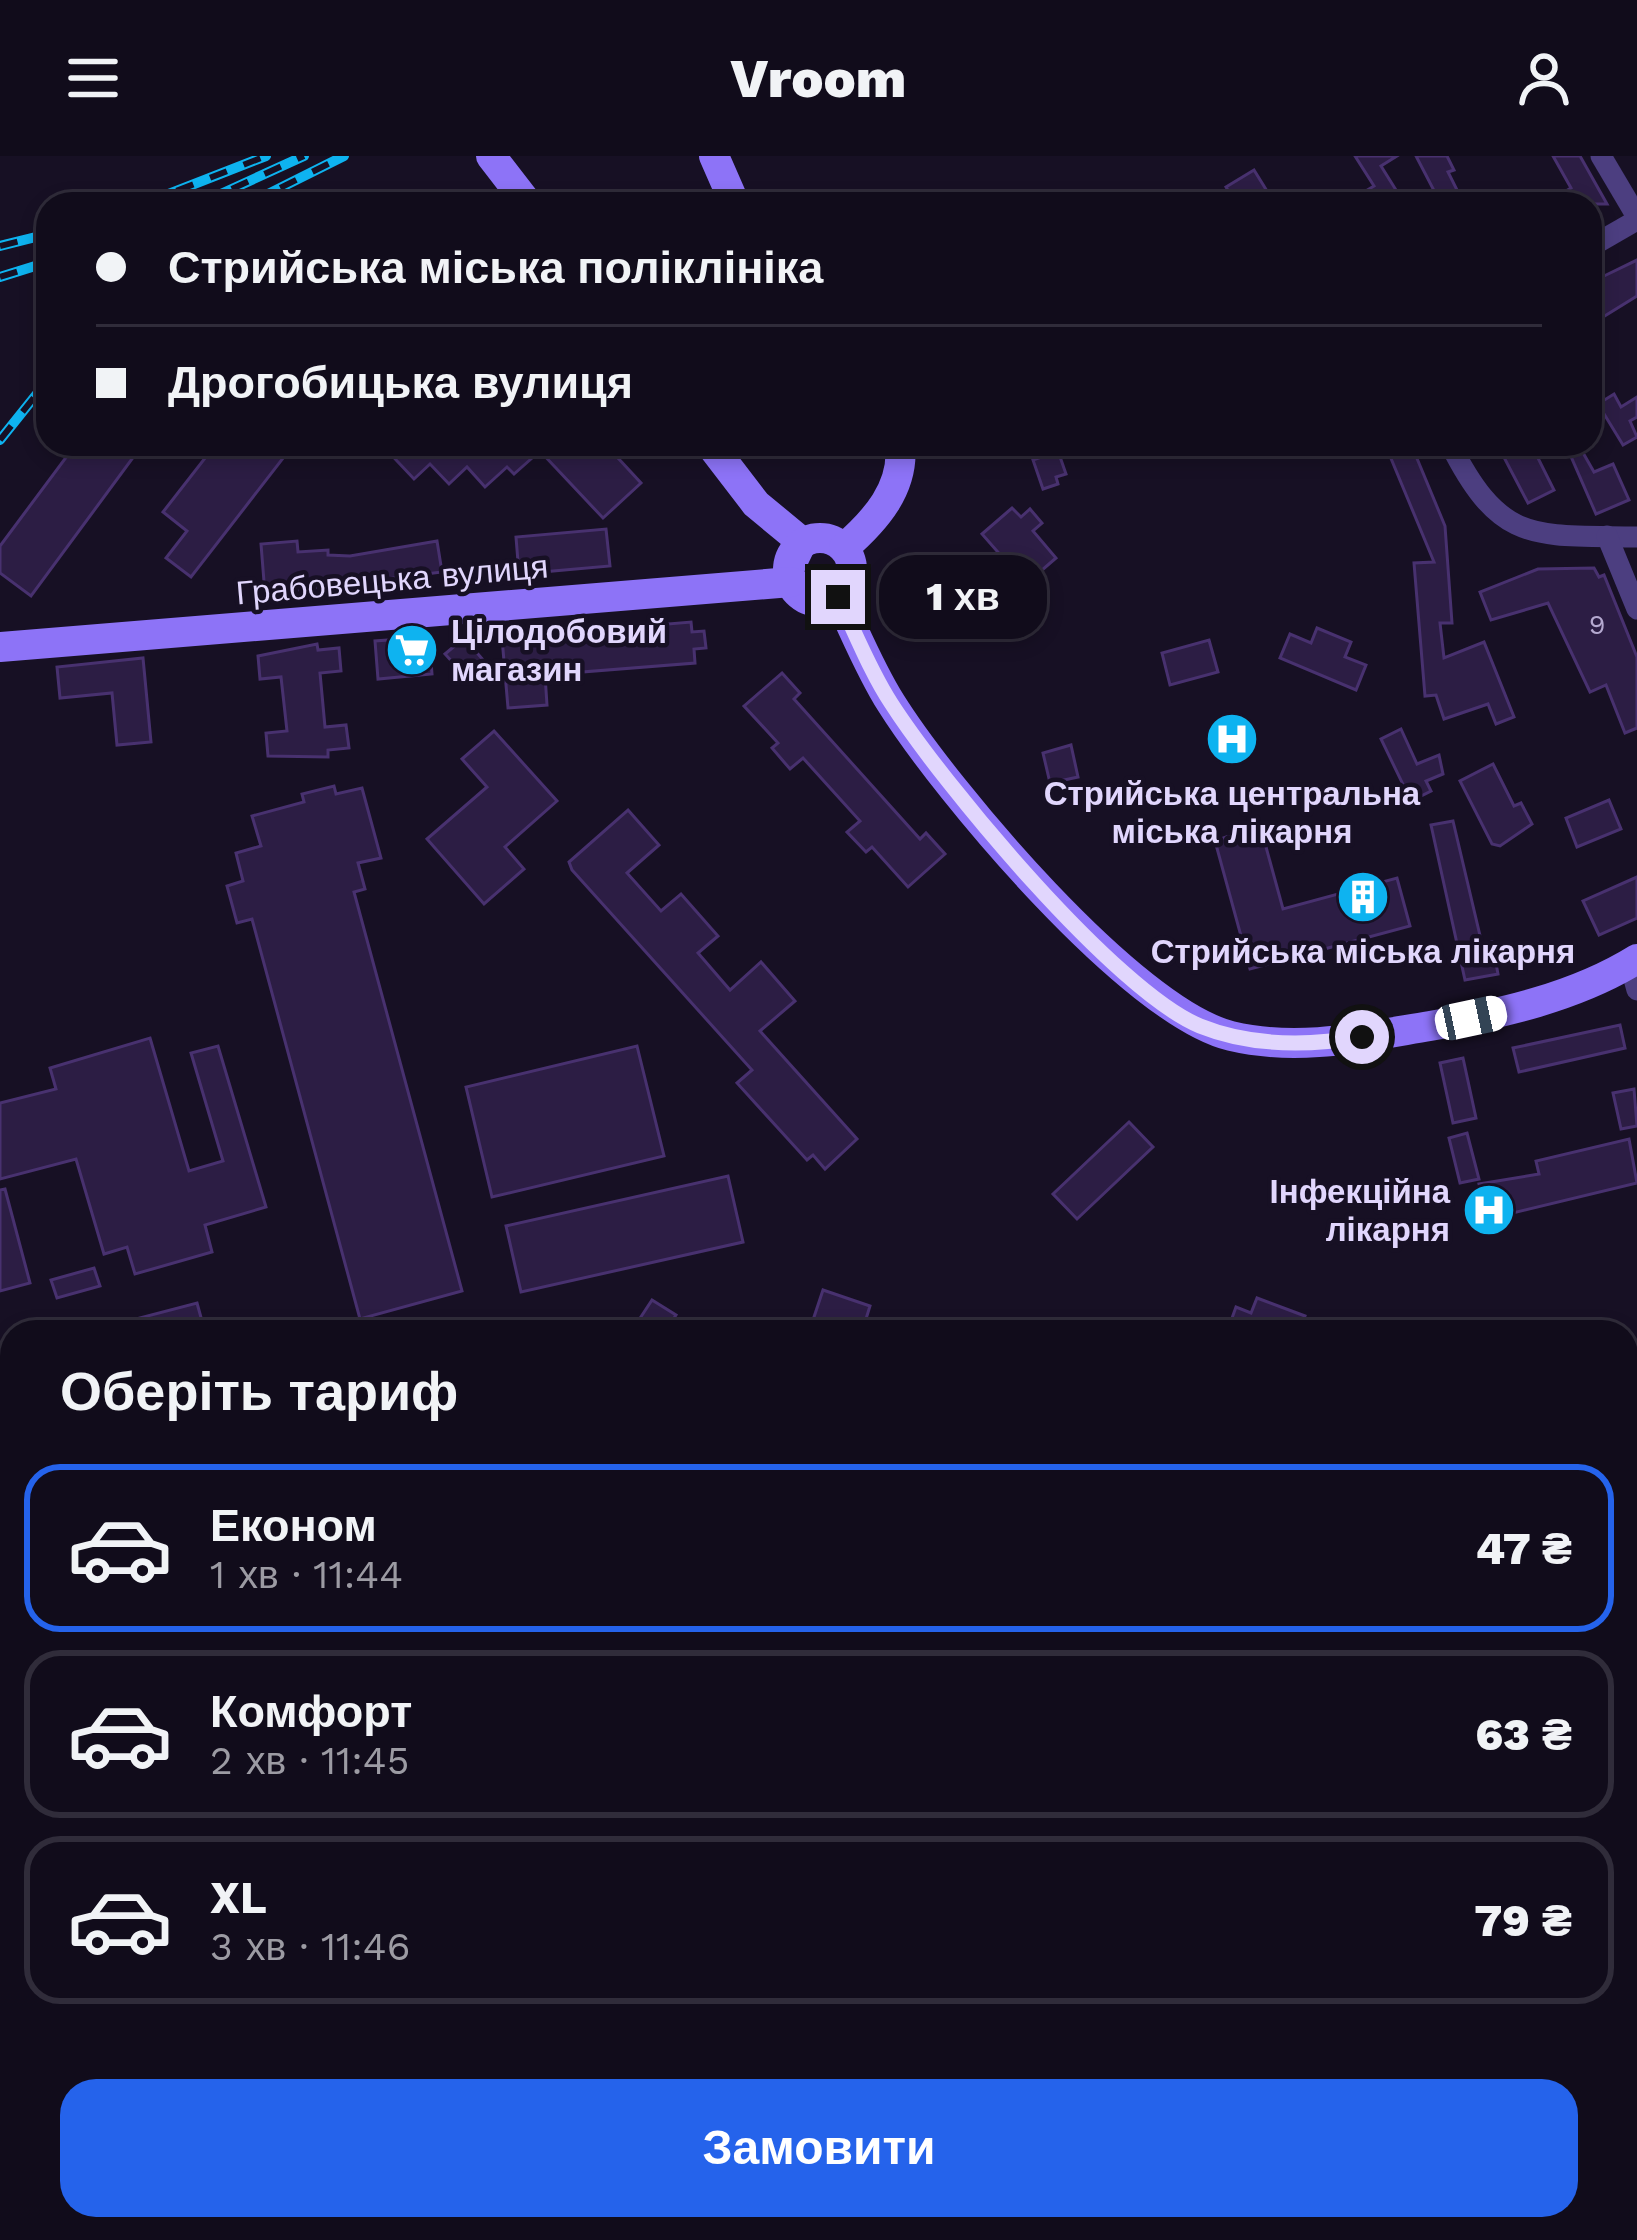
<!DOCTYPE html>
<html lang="uk">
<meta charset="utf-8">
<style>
:root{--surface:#110c1b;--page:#1a1524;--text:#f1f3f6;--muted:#9c9ba3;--line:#302c3a;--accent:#2563eb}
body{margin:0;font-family:"Work Sans",sans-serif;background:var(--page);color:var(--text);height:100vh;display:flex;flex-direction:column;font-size:45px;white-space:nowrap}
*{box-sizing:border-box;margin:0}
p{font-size:39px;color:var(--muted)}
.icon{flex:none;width:66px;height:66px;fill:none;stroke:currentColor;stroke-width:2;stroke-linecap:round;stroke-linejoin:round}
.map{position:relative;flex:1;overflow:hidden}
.details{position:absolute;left:0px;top:1164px;width:1638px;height:921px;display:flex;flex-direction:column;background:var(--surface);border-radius:36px 36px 0 0;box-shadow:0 6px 18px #0003,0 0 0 3px var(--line)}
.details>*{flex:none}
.top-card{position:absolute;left:36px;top:36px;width:1566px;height:264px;border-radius:36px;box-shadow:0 6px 18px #0003,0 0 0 3px var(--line);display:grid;align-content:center;height:264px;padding:0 60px;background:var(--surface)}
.end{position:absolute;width:54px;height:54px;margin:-27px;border:15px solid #e1d6fd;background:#111;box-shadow:0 0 0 6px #111}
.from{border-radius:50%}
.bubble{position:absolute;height:84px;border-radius:36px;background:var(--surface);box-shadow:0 6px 18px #0003,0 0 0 3px var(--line);font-size:39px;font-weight:800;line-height:84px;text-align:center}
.car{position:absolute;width:36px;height:72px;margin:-36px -18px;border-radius:15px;box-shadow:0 0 9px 3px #0007;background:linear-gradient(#fff 24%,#345 0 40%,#fff 0 76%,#345 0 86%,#fff 0)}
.top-card b{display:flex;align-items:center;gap:42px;height:114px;font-size:45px}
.top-card b+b{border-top:3px solid var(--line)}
.top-card i{width:30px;height:30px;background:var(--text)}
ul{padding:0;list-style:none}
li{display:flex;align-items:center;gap:36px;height:168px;margin:0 24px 18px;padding:0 36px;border:6px solid var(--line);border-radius:36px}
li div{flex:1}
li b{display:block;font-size:45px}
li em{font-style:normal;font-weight:800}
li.selected{border-color:var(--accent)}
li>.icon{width:108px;height:108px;stroke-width:1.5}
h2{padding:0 60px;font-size:54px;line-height:144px}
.action{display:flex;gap:24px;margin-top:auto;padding:24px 60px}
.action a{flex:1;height:138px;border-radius:36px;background:var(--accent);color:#fff;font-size:48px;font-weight:800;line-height:138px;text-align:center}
header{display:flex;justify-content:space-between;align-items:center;height:156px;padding:0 60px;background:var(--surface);font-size:54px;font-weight:800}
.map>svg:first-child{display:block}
.building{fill:#2c1d44;stroke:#48316f;stroke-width:3}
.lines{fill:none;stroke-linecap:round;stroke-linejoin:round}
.street{stroke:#4c3e80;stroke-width:21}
.secondary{stroke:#8d73f7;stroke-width:30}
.rail-casing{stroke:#0eb3f0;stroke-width:10}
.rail{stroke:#171024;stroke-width:6;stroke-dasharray:18;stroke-linecap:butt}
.route{stroke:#e1d6fd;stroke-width:15}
.labels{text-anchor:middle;stroke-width:9;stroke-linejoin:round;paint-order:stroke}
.number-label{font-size:27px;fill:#b4a8cf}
.street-label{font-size:33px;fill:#e1d6fd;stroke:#171024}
.poi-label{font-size:33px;font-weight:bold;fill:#e1d6fd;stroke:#171024}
</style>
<header><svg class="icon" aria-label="menu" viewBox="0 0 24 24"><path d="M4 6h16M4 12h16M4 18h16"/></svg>Vroom<svg class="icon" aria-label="person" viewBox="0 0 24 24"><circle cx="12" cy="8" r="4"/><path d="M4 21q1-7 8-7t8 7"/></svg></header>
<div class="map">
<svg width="1637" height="2084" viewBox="0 0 1637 2084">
<rect width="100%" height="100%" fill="#171024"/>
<g class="building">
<path d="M 1355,0 L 1397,0 L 1381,10 L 1401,42 L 1392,48 L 1344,48 L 1374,30 Z"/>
<path d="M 1416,0 L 1447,0 L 1454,14 L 1448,16 L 1464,48 L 1441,48 Z"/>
<path d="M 1553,0 L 1580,0 L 1607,48 L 1543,48 L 1571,32 Z"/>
<path d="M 1254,14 L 1275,48 L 1236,48 L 1226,31 Z"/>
<path d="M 1637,104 L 1637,140 L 1590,169 L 1590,106 L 1602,121 Z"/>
<path d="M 1614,238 L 1621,251 L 1637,241 L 1637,261 L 1630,265 L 1637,281 L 1623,289 L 1598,248 Z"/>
<path d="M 76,288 L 143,288 L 31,440 L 0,417 L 0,390 Z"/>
<path d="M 216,288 L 294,288 L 191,421 L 166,402 L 187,375 L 163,356 Z"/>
<path d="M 381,288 L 605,288 L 641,327 L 603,362 L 540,295 L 514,318 L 507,311 L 485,331 L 467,311 L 449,328 L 430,308 L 414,323 Z"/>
<path d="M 1385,288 L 1411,288 L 1445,370 L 1452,467 L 1440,467 L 1444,502 L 1484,486 L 1514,561 L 1496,568 L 1488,548 L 1444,563 L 1436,539 L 1425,540 L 1414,407 L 1434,406 Z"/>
<path d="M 1497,288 L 1531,288 L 1554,334 L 1528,347 Z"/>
<path d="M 1578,288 L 1594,316 L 1613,308 L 1629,344 L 1596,358 L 1566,289 Z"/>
<path d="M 1058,295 L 1066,318 L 1056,321 L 1058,328 L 1043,333 L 1033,304 Z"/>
<path d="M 1012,352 L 1021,361 L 1030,353 L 1042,367 L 1033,375 L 1056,402 L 1026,428 L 982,378 Z"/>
<path d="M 606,373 L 610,410 L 519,418 L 516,381 Z"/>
<path d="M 297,385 L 298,396 L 328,394 L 328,399 L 350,400 L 437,385 L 442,416 L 265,438 L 261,388 Z"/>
<path d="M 1594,412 L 1599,421 L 1604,419 L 1637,501 L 1637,572 L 1625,577 L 1606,529 L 1590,536 L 1548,447 L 1491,464 L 1480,436 L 1538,413 Z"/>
<path d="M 691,466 L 692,476 L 704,475 L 706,492 L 694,493 L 695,507 L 545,519 L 547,549 L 508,552 L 502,482 Z"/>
<path d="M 1317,472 L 1351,486 L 1345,501 L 1366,509 L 1356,534 L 1280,502 L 1290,478 L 1311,487 Z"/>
<path d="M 429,481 L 432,518 L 378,523 L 375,485 Z"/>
<path d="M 464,482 L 485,506 L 467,522 L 445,498 Z"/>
<path d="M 1209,484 L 1218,516 L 1170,529 L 1162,497 Z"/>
<path d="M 317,488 L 318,494 L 339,492 L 341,515 L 320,517 L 325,571 L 346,569 L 349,592 L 328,594 L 328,601 L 268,600 L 266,577 L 287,575 L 281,521 L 260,523 L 258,500 Z"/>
<path d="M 143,502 L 151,586 L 117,589 L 112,537 L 60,542 L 57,511 Z"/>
<path d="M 782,517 L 800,537 L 794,543 L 920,683 L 926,677 L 945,698 L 908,731 L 872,691 L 866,696 L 847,676 L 860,665 L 803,602 L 790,613 L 772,592 L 778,587 L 744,550 Z"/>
<path d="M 1401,573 L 1417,608 L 1439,599 L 1443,618 L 1426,625 L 1431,635 L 1411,645 L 1381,583 Z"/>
<path d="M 494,575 L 557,645 L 505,691 L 524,713 L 484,748 L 427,683 L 487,631 L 462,603 Z"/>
<path d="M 1071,589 L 1078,621 L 1050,627 L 1043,597 Z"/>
<path d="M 1493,608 L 1514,650 L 1521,647 L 1532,668 L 1500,690 L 1492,688 L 1460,625 Z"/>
<path d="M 334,630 L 336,638 L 362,632 L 381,702 L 358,707 L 365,733 L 354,736 L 462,1135 L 360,1163 L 252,763 L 237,767 L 227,730 L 243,725 L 236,697 L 261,690 L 252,660 L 304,646 L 302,638 Z"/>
<path d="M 1609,644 L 1621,673 L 1577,691 L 1566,662 Z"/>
<path d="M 628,654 L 659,689 L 627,717 L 661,755 L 681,738 L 718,780 L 698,797 L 730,834 L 761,806 L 795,845 L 760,875 L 857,983 L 825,1013 L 813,999 L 807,1004 L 737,927 L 752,914 L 572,714 L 569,706 Z"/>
<path d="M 1453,665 L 1482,788 L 1492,786 L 1498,818 L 1465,824 L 1431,669 Z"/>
<path d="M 1260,669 L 1283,753 L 1397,722 L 1410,770 L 1250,813 L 1215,685 Z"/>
<path d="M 1637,721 L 1637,762 L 1599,779 L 1583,745 Z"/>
<path d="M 1620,869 L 1625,892 L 1519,916 L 1513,892 Z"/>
<path d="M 150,882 L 189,1015 L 223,1005 L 191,897 L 218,890 L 266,1051 L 205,1069 L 212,1096 L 135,1118 L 127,1091 L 104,1098 L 76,1003 L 0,1023 L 0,947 L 56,933 L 50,912 Z"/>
<path d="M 637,890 L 664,1000 L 492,1041 L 466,931 Z"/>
<path d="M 1463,902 L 1476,962 L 1453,967 L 1440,907 Z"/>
<path d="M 1634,933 L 1637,970 L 1621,973 L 1613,937 Z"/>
<path d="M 1129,966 L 1153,991 L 1077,1063 L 1053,1038 Z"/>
<path d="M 1467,977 L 1479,1023 L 1460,1027 L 1449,982 Z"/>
<path d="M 1629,983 L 1637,1027 L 1488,1063 L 1479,1028 L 1539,1018 L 1536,1005 Z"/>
<path d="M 728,1020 L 743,1086 L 521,1136 L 506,1070 Z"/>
<path d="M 5,1033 L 30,1127 L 0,1135 L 0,1034 Z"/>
<path d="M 94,1112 L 100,1130 L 57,1142 L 51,1124 Z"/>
<path d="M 823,1134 L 870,1150 L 862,1176 L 809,1176 Z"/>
<path d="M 1257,1142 L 1305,1160 L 1299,1176 L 1227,1176 L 1236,1151 L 1251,1157 Z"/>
<path d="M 652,1144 L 676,1159 L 665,1176 L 631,1176 Z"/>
<path d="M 197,1147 L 205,1176 L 106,1176 L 105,1171 Z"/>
</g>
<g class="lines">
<g class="street">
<path d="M 1601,0 L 1637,61"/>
<path d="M 1590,91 L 1637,64"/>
<path d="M 1450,288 C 1501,389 1533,379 1637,381"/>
<path d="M 1607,380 L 1637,453"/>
<path d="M 1630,808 L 1637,834"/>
<path d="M 0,1453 L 12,1470"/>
<path d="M 0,1884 L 12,1877"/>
<path d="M 440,2073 L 445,2084"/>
</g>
<g class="secondary">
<path d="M 491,0 L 528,48"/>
<path d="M 714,0 L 735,48"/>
<path d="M 710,288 L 756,348 L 802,386 L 788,415 L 797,435 L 816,446 L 838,441 C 855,476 870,514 891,547 C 947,636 1132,856 1231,880 C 1298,896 1363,881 1430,870 C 1500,858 1576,841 1637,803"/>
<circle cx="820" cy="414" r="32"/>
<path d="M 844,392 C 875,365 905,332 900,288"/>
<path d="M 0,491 L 791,426"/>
</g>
<g class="rail-casing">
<g id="rail">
<path d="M 143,48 L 266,0"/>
<path d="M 199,48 L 304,0"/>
<path d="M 248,48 L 344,0"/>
<path d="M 0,90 L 48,78"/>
<path d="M 0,121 L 48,106"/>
<path d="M 0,284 L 48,224"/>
<path d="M 0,1337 L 12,1359"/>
<path d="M 1183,2073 L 1216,2084"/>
</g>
</g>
<use href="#rail" class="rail"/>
</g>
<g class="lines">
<path class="route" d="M 838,441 C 855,476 870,515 891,547 C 943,628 1115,835 1200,870 C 1252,891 1308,890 1362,881"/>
</g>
<defs>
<g id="supermarket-disc" transform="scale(2.7)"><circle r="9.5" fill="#0eb3f0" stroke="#171024"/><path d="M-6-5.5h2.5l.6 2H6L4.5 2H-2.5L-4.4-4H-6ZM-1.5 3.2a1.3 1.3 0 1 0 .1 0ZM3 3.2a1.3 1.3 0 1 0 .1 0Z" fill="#fff"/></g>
<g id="hospital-disc" transform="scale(2.7)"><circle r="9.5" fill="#0eb3f0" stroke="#171024"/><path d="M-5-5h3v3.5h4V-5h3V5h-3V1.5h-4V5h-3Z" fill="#fff"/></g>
<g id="building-disc" transform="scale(2.7)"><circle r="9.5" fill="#0eb3f0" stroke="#171024"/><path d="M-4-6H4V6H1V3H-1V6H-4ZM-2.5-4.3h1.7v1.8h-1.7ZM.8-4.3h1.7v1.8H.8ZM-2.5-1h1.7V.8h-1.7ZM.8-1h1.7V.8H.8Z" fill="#fff"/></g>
</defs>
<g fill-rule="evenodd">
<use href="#supermarket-disc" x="412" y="494"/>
<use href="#hospital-disc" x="1232" y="583"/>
<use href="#building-disc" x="1363" y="741"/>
<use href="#hospital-disc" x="1489" y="1054"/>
</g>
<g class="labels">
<g class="number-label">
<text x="1597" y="478">9</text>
</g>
<g class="street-label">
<text transform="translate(392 423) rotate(-5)" y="12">Грабовецька вулиця</text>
</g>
<g class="poi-label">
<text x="451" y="487" text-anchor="start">Цілодобовий<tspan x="451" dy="38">магазин</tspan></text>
<text x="1232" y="649">Стрийська центральна<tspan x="1232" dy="38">міська лікарня</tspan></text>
<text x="1363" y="807">Стрийська міська лікарня</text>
<text x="1450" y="1047" text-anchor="end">Інфекційна<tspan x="1450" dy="38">лікарня</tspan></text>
</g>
</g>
</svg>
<i class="end from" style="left:1362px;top:881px"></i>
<i class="end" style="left:838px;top:441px"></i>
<div class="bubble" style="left:879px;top:399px;width:168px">1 хв</div>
<i class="car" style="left:1471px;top:862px;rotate:78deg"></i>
<div class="top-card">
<b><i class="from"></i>Стрийська міська поліклініка</b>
<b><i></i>Дрогобицька вулиця</b>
</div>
<section class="details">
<h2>Оберіть тариф</h2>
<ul>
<li class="selected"><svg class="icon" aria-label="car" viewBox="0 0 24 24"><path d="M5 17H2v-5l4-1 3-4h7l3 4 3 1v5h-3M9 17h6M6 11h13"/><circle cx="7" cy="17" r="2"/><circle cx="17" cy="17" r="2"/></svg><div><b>Економ</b><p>1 хв · 11:44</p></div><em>47 ₴</em></li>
<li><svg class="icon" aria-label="car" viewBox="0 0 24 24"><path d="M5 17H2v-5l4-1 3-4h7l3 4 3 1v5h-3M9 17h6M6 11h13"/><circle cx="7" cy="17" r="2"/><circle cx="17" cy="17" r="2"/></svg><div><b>Комфорт</b><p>2 хв · 11:45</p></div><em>63 ₴</em></li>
<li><svg class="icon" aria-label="car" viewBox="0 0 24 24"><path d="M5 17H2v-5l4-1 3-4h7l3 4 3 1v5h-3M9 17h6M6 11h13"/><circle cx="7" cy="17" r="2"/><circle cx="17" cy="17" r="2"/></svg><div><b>XL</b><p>3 хв · 11:46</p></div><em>79 ₴</em></li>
</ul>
<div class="action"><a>Замовити</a></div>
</section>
</div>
